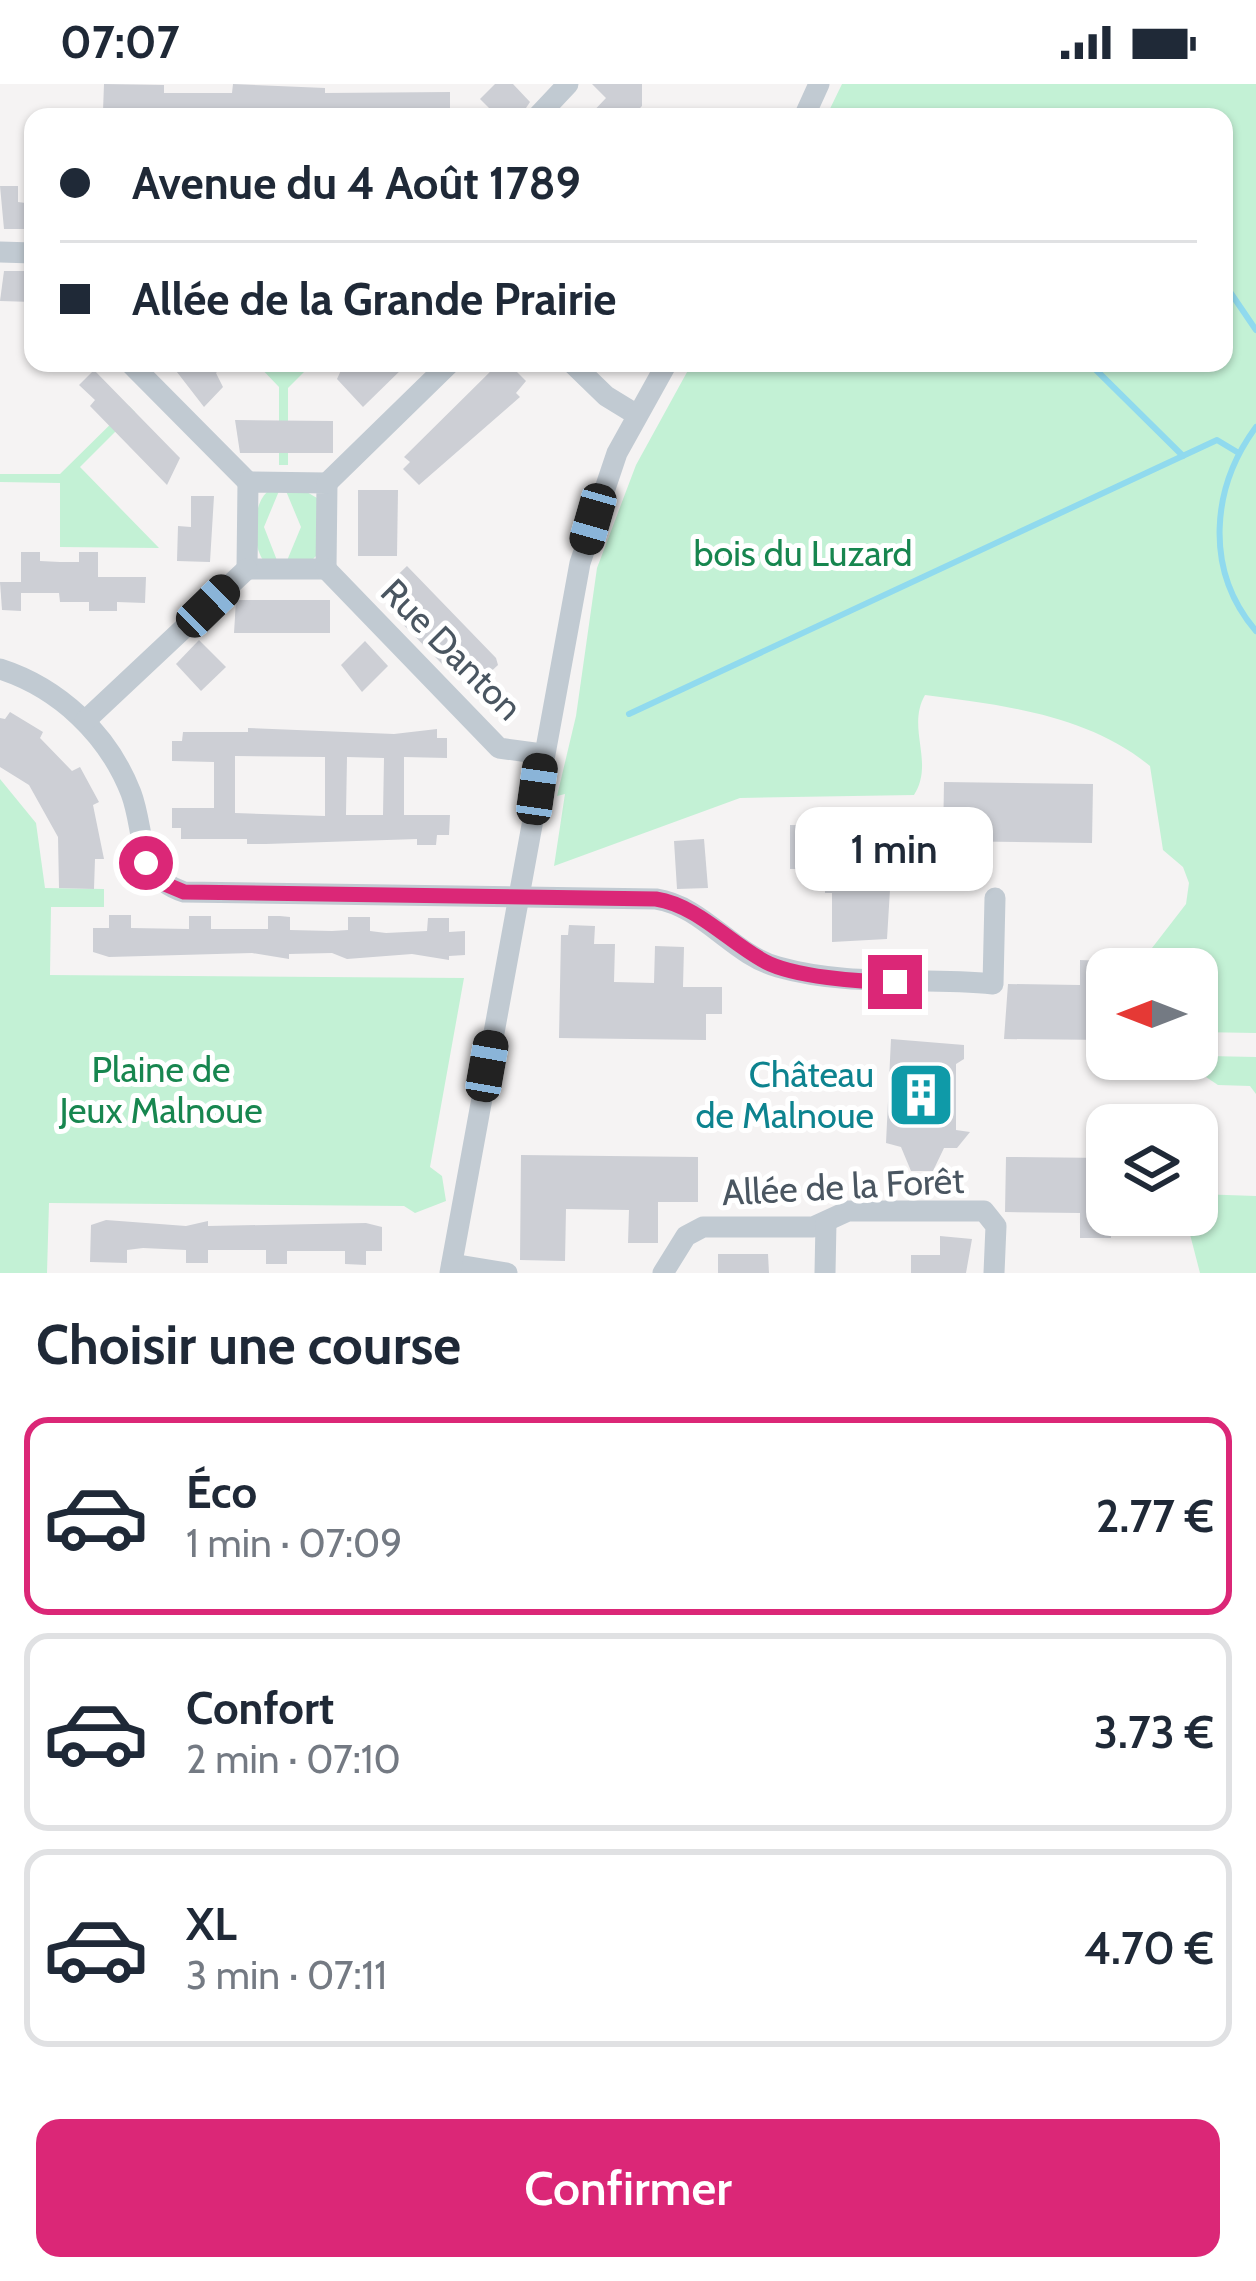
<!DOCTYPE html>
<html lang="fr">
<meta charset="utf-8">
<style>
:root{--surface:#fff;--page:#f2f2f3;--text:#1f2937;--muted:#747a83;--line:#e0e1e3;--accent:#db2777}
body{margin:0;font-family:Cabin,sans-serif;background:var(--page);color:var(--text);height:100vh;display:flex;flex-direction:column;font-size:45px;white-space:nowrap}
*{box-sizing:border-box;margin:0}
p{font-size:39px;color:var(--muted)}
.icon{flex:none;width:66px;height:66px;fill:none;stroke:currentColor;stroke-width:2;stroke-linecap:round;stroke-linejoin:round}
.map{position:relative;height:1189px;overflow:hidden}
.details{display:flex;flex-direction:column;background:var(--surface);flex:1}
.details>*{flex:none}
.banner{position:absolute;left:24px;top:24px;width:1209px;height:264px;border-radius:24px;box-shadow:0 3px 9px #0004;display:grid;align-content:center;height:264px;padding:0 36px;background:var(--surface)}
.needle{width:78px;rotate:270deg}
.tools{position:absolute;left:1086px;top:864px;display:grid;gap:24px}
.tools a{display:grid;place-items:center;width:132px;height:132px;border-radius:24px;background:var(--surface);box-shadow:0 3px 9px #0004;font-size:60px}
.end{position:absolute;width:54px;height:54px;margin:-27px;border:15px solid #db2777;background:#fff;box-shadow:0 0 0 6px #fff}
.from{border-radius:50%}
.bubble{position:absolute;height:84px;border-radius:24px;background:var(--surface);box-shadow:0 3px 9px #0004;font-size:39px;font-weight:600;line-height:84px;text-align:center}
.car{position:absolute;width:36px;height:72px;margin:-36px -18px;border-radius:15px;box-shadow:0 0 9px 3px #0007;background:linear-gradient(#222 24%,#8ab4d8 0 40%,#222 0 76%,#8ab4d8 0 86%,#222 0)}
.banner b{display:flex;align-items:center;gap:42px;height:114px;font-size:45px}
.banner b+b{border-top:3px solid var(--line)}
.banner i{width:30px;height:30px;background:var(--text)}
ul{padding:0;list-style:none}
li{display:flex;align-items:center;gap:36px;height:198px;margin:0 24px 18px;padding:0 12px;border:6px solid var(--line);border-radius:24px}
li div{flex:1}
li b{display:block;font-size:45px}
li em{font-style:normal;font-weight:600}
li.selected{border-color:var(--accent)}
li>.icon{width:108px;height:108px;stroke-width:1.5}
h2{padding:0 36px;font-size:54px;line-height:144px}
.primary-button{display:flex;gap:24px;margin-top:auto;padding:24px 36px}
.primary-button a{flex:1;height:138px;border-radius:24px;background:var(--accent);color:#fff;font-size:48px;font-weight:600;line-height:138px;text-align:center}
.status{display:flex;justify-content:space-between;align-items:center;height:84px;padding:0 60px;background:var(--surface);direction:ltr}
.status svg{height:33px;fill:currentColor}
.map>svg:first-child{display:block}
.green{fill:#c3f1d5}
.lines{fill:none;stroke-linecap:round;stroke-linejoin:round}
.stream{stroke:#90daee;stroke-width:6}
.building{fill:#cdcfd5;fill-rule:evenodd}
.minor{stroke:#c1cad2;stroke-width:21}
.route{stroke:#db2777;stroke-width:15}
.labels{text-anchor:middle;stroke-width:10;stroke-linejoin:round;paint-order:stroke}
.park-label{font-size:36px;fill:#17864f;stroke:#fff}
.street-label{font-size:36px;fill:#4a5661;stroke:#fff}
.culture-label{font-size:36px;fill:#0d838f;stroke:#fff;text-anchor:end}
</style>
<div class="status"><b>07:07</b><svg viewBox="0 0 49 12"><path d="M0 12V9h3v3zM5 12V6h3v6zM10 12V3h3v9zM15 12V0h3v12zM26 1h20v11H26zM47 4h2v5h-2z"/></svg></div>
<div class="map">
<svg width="1256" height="1189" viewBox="0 0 1256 1189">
<rect width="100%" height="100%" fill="#f5f3f3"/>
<g class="green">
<path d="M 842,0 L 1256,0 L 1256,949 L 1197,948 L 1197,885 L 1153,885 L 1152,864 L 1186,820 L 1189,799 L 1183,783 L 1163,766 L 1150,682 C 1088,631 1003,621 925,611 C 906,644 935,678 914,711 L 740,714 L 554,782 L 565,710 L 557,712 L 576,632 L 597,484 L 636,381 L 692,279 L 1224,279 L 1224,33 L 826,33 Z"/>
<path d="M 256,279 L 313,279 L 288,304 L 288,381 L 279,381 L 279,303 Z"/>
<path d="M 129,322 L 135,328 L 80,383 L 159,464 L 60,463 L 60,399 L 0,398 L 0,390 L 60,390 Z"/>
<path d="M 279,407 L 264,443 L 278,479 L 263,476 C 252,460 252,422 267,408 Z"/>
<path d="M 286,407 L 305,407 L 317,414 L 317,471 L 311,477 L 286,479 L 301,443 Z"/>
<path d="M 0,695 L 36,739 L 45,804 L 104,805 L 104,823 L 51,823 L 50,891 L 464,894 L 430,1083 L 442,1092 L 446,1117 L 415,1129 L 404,1122 L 49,1119 L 47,1189 L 0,1189 Z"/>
<path d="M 1208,972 L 1256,973 L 1256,1010 L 1250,1002 L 1218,1001 L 1200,989 Z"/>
<path d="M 1197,1110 L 1256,1112 L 1256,1189 L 1200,1189 L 1185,1131 L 1197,1131 Z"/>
</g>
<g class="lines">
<g class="stream">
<path d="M 1224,199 L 1256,246"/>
<path d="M 1089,279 L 1183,372"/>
<path d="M 1256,343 C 1211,404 1204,486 1256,547"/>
<path d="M 629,630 L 1217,356 L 1237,368"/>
</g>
</g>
<g class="building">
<path d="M 104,0 L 164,1 L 164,9 L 232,9 L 233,0 L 325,4 L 325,9 L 450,8 L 450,33 L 227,28 L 228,33 L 130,33 L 130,28 L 103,27 Z"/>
<path d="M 495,0 L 513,0 L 530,18 L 520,33 L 498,33 L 480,15 Z"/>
<path d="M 592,0 L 642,0 L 642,22 L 631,33 L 588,33 L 606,14 Z"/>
<path d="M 0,102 L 18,102 L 18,118 L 33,120 L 33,145 L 4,145 Z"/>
<path d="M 4,187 L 33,187 L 33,218 L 0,217 Z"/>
<path d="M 170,279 L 225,279 L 216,289 L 223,303 L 204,323 Z"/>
<path d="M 352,279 L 408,279 L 363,323 L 337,295 L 343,282 Z"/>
<path d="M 499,279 L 508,279 L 526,297 L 516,309 L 520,313 L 419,401 L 403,385 L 410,378 L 404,373 Z"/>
<path d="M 94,286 L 180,374 L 167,401 L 90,322 L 95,316 L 79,301 Z"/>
<path d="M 235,336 L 333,337 L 333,369 L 240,369 Z"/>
<path d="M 358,406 L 398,406 L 397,472 L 358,472 Z"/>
<path d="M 191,412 L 214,412 L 210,478 L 177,477 L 178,442 L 191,443 Z"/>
<path d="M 21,468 L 40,468 L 40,477 L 60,478 L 79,478 L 79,468 L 98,468 L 98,493 L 146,493 L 145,519 L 117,518 L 117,527 L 89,527 L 89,518 L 60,518 L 59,509 L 21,509 Z"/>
<path d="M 407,482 L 496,574 L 498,581 L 485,593 L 463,593 L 451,581 L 447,585 L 389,526 L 393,522 L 380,508 Z"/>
<path d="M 0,498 L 21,498 L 21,527 L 2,526 Z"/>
<path d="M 236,516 L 330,516 L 330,549 L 234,549 Z"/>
<path d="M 199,556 L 226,583 L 201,607 L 176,580 Z"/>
<path d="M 365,557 L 388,582 L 362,608 L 341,581 Z"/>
<path d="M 10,628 L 43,648 L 40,654 L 72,687 L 80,683 L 99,718 L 93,721 L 104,775 L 95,775 L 94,805 L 59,804 L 58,753 L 29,701 L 0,683 L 0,634 L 5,635 Z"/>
<path d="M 248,644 L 394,650 L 437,645 L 437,654 L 447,654 L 447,674 L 404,673 L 404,731 L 450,731 L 449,751 L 437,751 L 436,761 L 417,761 L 417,755 L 266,760 L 247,760 L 247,755 L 181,755 L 181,744 L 172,744 L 172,724 L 214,724 L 214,678 L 172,677 L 172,657 L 182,657 L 183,648 L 248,648 ZM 235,672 L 325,673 L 325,732 L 235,729 ZM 347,673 L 384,674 L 383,731 L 346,731 Z"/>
<path d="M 944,698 L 1093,700 L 1092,759 L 943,757 Z"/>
<path d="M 790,741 L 886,742 L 886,789 L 891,789 L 887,855 L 832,858 L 832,809 L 825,809 L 825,785 L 790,785 Z"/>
<path d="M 704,755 L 708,804 L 677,805 L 674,757 Z"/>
<path d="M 109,831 L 131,831 L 131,844 L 189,845 L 189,832 L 211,832 L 211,845 L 268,845 L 268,832 L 280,832 L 290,833 L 290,846 L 332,847 L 348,846 L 348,833 L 370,833 L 370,847 L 386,849 L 427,847 L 428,834 L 449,834 L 449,848 L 465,847 L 465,871 L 449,872 L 449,876 L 412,870 L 347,875 L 332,869 L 289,870 L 289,875 L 252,869 L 109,873 L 93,868 L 93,844 L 109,844 Z"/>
<path d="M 569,841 L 595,842 L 594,860 L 615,860 L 614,898 L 654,899 L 655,862 L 684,863 L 683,903 L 722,903 L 722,930 L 706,930 L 706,956 L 559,954 L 561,851 L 568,851 Z"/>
<path d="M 1080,876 L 1107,877 L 1107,956 L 1004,955 L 1008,900 L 1080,901 Z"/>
<path d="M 891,955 L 964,961 L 964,975 L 956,980 L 956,1046 L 970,1048 L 957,1064 L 944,1064 L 933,1087 L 911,1087 L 901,1063 L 886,1059 Z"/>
<path d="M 521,1071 L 698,1073 L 698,1118 L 658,1118 L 658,1159 L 628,1159 L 629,1126 L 566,1125 L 565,1177 L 520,1176 Z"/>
<path d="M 1006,1073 L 1107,1074 L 1111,1154 L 1080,1154 L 1080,1129 L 1005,1128 Z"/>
<path d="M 106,1136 L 186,1142 L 208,1137 L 208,1142 L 366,1139 L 382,1143 L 382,1167 L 366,1167 L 366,1181 L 345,1180 L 345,1167 L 287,1167 L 287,1180 L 266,1180 L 266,1166 L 208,1166 L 208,1179 L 186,1179 L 186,1166 L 143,1164 L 127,1166 L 127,1179 L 90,1178 L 91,1141 Z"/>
<path d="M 940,1152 L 972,1155 L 966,1189 L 911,1189 L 911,1171 L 940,1171 Z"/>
<path d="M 718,1170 L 768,1170 L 769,1189 L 718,1189 Z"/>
</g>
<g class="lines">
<g class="minor">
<path d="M 537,33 L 568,0"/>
<path d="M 804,33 L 819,0"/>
<path d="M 0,168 L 33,169"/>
<path d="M 130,279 L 248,398"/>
<path d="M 572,279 L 606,312 L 637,331"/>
<path d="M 248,398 L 327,399 L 326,485 L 247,485 Z"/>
<path d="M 327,399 L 450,279"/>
<path d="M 326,485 L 499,664 L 542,670"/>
<path d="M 0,585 C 59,604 108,650 131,709 C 146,749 135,792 184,808 L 656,815 C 703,822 733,871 778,883 C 849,903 920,893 993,900 L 995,814"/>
<path d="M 85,637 L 247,485"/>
<path d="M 452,1180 L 507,1189"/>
<path d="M 450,1189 L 580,479 L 617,369 L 667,279"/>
<path d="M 663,1189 L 686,1152 L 703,1143 L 813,1143 L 848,1127 L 984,1127 L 996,1142 L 994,1189"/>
<path d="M 825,1189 L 826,1138"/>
</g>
</g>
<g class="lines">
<path class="route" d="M 146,779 L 165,800 L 184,808 L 656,815 C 696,821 729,858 764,877 C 793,893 861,898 895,898"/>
</g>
<defs>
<g id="building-square" transform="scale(3.45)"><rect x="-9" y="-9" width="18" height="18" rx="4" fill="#0f9aa8" stroke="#fff"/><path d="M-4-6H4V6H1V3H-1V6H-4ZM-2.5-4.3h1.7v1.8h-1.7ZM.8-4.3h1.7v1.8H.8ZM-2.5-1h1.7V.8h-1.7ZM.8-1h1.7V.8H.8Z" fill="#fff"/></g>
</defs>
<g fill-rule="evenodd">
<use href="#building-square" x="921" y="1011"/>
</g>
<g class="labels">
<g class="park-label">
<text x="803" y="482">bois du Luzard</text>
<text x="161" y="998">Plaine de<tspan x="161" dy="41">Jeux Malnoue</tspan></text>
</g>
<g class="street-label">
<text transform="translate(452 565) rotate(45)" y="13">Rue Danton</text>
<text transform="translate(843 1102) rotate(-3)" y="13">Allée de la Forêt</text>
</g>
<g class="culture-label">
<text x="874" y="1003">Château<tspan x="874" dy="41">de Malnoue</tspan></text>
</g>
</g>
</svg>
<div class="tools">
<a><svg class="needle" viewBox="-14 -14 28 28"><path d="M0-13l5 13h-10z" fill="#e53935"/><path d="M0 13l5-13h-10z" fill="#747a83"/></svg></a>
<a><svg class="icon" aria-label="layers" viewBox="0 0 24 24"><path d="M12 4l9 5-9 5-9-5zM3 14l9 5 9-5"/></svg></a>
</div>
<i class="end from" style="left:146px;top:779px"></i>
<i class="end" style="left:895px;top:898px"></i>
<div class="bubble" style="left:795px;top:723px;width:198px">1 min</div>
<i class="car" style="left:593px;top:435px;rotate:196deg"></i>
<i class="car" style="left:208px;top:522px;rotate:46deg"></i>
<i class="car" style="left:537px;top:705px;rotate:8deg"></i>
<i class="car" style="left:487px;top:982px;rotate:10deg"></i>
<div class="banner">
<b><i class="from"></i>Avenue du 4 Août 1789</b>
<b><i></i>Allée de la Grande Prairie</b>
</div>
</div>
<section class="details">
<h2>Choisir une course</h2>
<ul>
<li class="selected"><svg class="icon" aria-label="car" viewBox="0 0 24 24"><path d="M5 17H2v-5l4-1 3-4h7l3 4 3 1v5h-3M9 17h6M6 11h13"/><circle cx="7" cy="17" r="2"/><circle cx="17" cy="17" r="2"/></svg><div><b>Éco</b><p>1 min · 07:09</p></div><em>2.77 €</em></li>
<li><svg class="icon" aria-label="car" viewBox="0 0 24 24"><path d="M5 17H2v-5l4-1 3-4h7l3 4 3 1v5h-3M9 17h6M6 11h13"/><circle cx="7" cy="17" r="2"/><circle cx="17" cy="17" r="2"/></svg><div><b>Confort</b><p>2 min · 07:10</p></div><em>3.73 €</em></li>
<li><svg class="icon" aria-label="car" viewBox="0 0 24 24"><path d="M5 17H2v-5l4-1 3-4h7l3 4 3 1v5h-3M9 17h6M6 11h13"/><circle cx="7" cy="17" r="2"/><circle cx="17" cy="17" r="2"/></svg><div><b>XL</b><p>3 min · 07:11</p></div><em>4.70 €</em></li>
</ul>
<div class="primary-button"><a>Confirmer</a></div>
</section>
